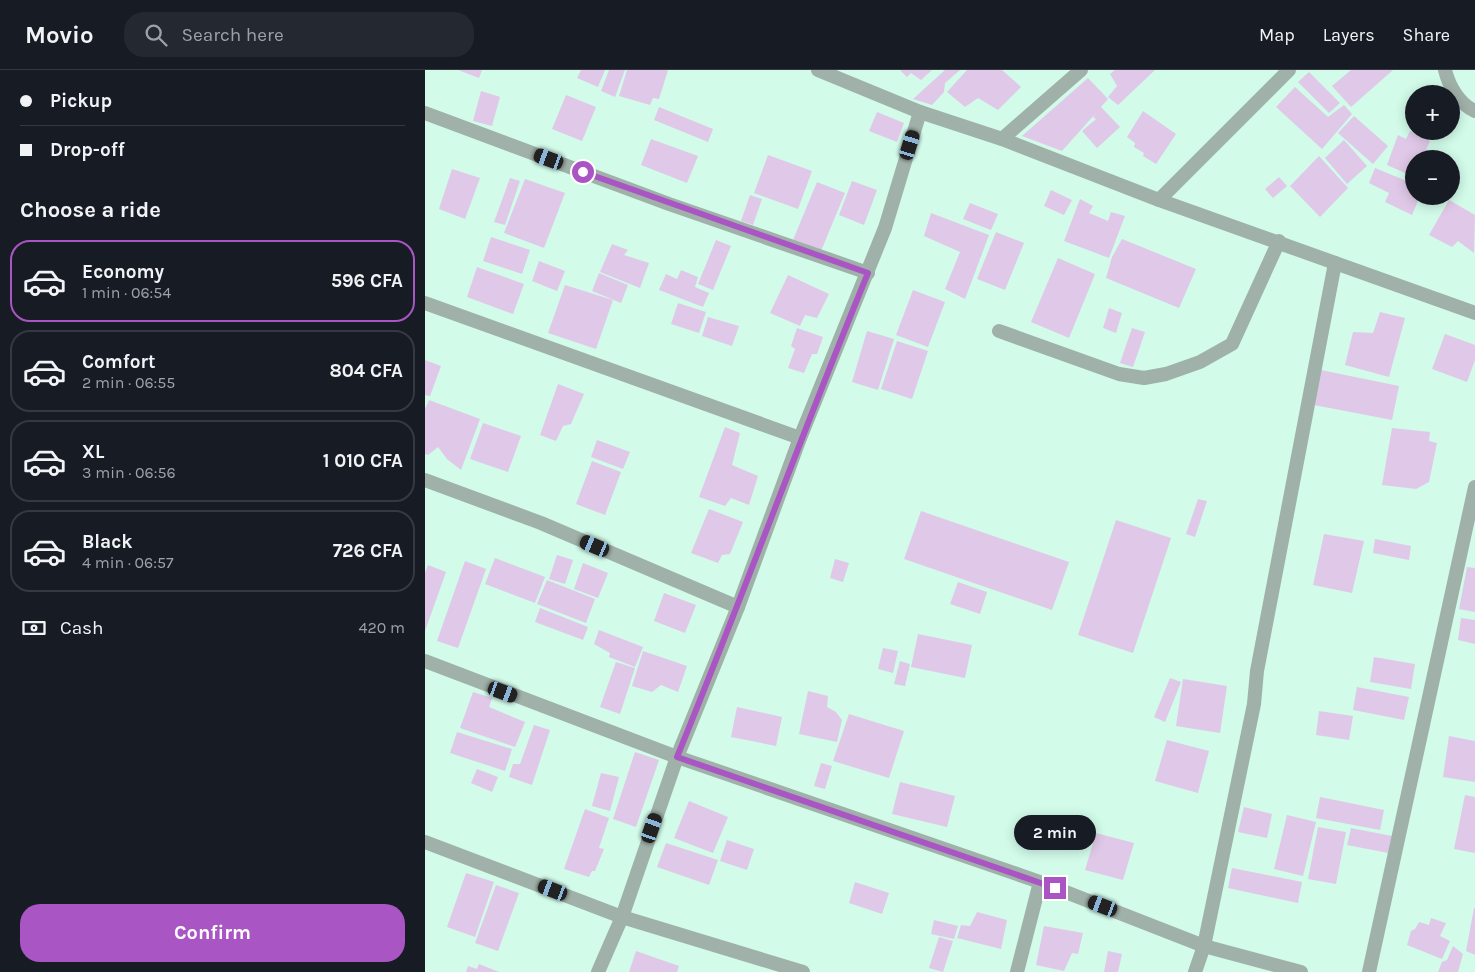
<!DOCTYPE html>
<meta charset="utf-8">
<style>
:root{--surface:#171b24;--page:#242831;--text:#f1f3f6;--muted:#9ea1a6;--line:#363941;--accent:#a955c3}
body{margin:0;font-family:Karla,sans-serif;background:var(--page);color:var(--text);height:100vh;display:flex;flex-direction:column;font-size:19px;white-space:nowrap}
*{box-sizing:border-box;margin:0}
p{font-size:16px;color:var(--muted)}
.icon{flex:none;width:28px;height:28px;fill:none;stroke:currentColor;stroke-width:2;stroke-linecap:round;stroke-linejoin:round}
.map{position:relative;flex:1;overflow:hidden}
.sheet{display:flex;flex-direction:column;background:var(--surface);width:425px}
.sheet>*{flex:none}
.guide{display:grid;align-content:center;height:110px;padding:0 20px;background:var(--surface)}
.buttons{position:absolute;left:980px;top:15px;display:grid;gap:10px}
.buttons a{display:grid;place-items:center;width:55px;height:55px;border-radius:50%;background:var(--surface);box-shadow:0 2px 12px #0003;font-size:25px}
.end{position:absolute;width:22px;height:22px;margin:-11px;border:6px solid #a955c3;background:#fff;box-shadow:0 0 0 2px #fff}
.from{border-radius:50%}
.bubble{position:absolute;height:35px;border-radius:18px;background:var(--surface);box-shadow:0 2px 12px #0003;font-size:16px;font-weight:700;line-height:35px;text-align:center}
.car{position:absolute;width:15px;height:30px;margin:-15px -8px;border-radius:6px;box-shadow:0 0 4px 1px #0007;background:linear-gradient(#222 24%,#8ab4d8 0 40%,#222 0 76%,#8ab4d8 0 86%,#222 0)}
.guide b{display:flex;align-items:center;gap:18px;height:48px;font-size:19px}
.guide b+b{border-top:1px solid var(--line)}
.guide i{width:12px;height:12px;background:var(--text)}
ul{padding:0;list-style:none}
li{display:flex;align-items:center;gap:15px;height:82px;margin:0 10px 8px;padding:0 10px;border:2px solid var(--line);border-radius:20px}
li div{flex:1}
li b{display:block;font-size:19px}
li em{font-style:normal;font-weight:700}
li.selected{border-color:var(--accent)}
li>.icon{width:45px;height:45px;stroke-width:1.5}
h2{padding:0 20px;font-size:22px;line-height:60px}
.pay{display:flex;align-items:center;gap:12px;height:55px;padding:0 20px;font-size:19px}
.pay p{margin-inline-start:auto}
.cta{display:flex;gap:10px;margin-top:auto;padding:10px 20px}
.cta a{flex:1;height:58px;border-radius:20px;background:var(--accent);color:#fff;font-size:20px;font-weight:700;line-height:58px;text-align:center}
header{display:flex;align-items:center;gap:30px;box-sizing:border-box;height:70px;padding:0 25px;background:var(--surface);border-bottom:1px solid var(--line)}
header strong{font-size:24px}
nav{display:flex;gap:28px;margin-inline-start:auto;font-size:18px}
.search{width:350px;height:45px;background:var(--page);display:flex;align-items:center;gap:12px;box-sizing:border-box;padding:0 18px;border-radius:20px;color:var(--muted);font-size:19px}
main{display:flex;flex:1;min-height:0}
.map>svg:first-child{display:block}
.building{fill:#e0c9e8}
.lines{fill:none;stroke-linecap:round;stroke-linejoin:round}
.minor{stroke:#a0b1a9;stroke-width:14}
.route{stroke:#a955c3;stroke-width:6}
</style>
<header>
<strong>Movio</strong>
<div class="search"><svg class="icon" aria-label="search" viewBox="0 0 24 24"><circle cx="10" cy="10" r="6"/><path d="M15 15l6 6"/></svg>Search here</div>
<nav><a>Map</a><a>Layers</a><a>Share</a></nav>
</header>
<main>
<section class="sheet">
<div class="guide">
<b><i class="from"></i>Pickup</b>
<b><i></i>Drop-off</b>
</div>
<h2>Choose a ride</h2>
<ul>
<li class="selected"><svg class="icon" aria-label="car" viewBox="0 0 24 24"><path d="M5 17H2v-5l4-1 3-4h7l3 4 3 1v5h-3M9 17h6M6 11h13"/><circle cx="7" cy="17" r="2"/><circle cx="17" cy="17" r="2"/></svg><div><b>Economy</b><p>1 min · 06:54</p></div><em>596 CFA</em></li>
<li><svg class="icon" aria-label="car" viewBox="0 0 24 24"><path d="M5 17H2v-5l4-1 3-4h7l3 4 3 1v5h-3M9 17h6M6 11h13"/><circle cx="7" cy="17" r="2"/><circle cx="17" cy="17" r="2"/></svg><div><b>Comfort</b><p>2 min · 06:55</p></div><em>804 CFA</em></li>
<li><svg class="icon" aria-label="car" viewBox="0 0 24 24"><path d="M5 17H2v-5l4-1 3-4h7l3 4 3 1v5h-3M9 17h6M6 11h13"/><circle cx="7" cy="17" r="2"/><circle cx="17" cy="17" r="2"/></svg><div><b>XL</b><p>3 min · 06:56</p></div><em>1 010 CFA</em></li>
<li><svg class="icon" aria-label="car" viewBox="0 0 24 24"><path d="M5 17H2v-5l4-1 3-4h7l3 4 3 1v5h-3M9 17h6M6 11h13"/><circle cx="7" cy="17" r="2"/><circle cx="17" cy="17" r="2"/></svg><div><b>Black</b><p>4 min · 06:57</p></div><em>726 CFA</em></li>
</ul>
<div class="pay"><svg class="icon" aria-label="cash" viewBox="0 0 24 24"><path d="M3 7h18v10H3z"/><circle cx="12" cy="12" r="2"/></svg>Cash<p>420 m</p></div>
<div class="cta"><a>Confirm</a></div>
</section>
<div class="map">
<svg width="1050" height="902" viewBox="0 0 1050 902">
<rect width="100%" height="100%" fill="#d2fbea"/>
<g class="building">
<path d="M 33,0 L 57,0 L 54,8 Z"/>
<path d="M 156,0 L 180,0 L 173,17 L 152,8 Z"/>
<path d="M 184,0 L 200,0 L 190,27 L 176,21 Z"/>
<path d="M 202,0 L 243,0 L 234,29 L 228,28 L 225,35 L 194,26 Z"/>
<path d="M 475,0 L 507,0 L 496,10 L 486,3 L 482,7 Z"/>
<path d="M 520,0 L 535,0 L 520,13 L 519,22 L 507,35 L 488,29 Z"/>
<path d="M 542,0 L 577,0 L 596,17 L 573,40 L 553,28 L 540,37 L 522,22 Z"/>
<path d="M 690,0 L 730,0 L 693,35 L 683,27 L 692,16 L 685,4 Z"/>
<path d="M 926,0 L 968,0 L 926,37 L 907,16 Z"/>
<path d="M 884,2 L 915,33 L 904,43 L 873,12 Z"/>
<path d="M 663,8 L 683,29 L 676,37 L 695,57 L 672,78 L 657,61 L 671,49 L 668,47 L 671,43 L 637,81 L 597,66 Z"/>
<path d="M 870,17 L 903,47 L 919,35 L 927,44 L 897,79 L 851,37 Z"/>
<path d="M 56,21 L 75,27 L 67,56 L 48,51 Z"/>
<path d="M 141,25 L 171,37 L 157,71 L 127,59 Z"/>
<path d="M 234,37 L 288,59 L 283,72 L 229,50 Z"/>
<path d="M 718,41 L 751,64 L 731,94 L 718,86 L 719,83 L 709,77 L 710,73 L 702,67 Z"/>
<path d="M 452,42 L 479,53 L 472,72 L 444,61 Z"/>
<path d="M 929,46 L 963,76 L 948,94 L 913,63 Z"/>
<path d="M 985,61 L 1005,71 L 1001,80 L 1011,83 L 1009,89 L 989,89 L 989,107 L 962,95 L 973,65 L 981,69 Z"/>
<path d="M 226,69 L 273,86 L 262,113 L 216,95 Z"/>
<path d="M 919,70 L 942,96 L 922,114 L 900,88 Z"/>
<path d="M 343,85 L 387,101 L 373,139 L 329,123 Z"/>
<path d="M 894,86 L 923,118 L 895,147 L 865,116 Z"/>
<path d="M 950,98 L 989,114 L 989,126 L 995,126 L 987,145 L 960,132 L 964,123 L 944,113 Z"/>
<path d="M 27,99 L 55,108 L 40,149 L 14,139 Z"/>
<path d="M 854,107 L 862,116 L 848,128 L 840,119 Z"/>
<path d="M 85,108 L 95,111 L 80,155 L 69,152 Z"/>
<path d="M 100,109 L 140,123 L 119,178 L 79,163 Z"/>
<path d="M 427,111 L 452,120 L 439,155 L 414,145 Z"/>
<path d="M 392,112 L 420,123 L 396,181 L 368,170 Z"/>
<path d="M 626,120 L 647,130 L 639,145 L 619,136 Z"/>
<path d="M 325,125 L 337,129 L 328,155 L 316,151 Z"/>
<path d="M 655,129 L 668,136 L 664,143 L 683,151 L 686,142 L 700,146 L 684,188 L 639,171 Z"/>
<path d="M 1024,130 L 1050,145 L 1049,183 L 1033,171 L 1027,177 L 1004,165 Z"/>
<path d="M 545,133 L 573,144 L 566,160 L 538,149 Z"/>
<path d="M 506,143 L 564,165 L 540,229 L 520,219 L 535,182 L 499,166 Z"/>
<path d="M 571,162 L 599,173 L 580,220 L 552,209 Z"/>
<path d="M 66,167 L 105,180 L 97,204 L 58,191 Z"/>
<path d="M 697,169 L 771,199 L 754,238 L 681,208 L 687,187 Z"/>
<path d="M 291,170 L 306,176 L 288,220 L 273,214 Z"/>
<path d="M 187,174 L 203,180 L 199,185 L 224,193 L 215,218 L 175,202 Z"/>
<path d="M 633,188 L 670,204 L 644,268 L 606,252 Z"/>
<path d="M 114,191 L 140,201 L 132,221 L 107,211 Z"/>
<path d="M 52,197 L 99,214 L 88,244 L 42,227 Z"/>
<path d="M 256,200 L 273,207 L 270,217 L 284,223 L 278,237 L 234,220 L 241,204 L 252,209 Z"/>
<path d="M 174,203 L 203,215 L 196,233 L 167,221 Z"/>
<path d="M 363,205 L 404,224 L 392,248 L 380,245 L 375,256 L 345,243 Z"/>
<path d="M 140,215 L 188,230 L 171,279 L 123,263 Z"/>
<path d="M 488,220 L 520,232 L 503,277 L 471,265 Z"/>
<path d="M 253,233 L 281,242 L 274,263 L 246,254 Z"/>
<path d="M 684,238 L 697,243 L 691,263 L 678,258 Z"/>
<path d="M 955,242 L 980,248 L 964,307 L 920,295 L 928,262 L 948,263 Z"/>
<path d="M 283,247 L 314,256 L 307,276 L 277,266 Z"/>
<path d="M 372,258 L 398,267 L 392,284 L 387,284 L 379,303 L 363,298 L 370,279 L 366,276 Z"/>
<path d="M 707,258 L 720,262 L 708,297 L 695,293 Z"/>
<path d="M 442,261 L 469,269 L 453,320 L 427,312 Z"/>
<path d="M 1020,264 L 1050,275 L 1050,290 L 1042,312 L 1007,299 Z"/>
<path d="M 472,271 L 503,281 L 487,329 L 456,319 Z"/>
<path d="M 0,290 L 16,296 L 5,326 L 0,325 Z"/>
<path d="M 896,300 L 974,316 L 967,350 L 889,335 Z"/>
<path d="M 133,314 L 159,324 L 146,354 L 138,356 L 131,371 L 115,365 Z"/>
<path d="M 4,330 L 55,349 L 36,400 L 22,389 L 13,377 L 3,385 L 0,384 L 0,339 Z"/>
<path d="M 58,353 L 96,366 L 83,402 L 45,389 Z"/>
<path d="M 300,357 L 315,363 L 307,395 L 333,406 L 324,435 L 306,428 L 300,436 L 274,427 Z"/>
<path d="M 967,358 L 1005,362 L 1004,371 L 1012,373 L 1004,412 L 991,419 L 957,415 Z"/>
<path d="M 172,370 L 205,382 L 198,399 L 166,387 Z"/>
<path d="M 167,391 L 196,402 L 180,445 L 151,434 Z"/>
<path d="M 773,429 L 782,431 L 770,467 L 761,464 Z"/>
<path d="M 284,439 L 318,452 L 305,484 L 297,485 L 293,493 L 266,483 Z"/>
<path d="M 496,441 L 644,492 L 627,540 L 479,489 Z"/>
<path d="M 691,450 L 746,468 L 708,583 L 653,565 Z"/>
<path d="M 899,464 L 939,471 L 927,523 L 888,515 Z"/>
<path d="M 950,469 L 986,476 L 984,490 L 948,483 Z"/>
<path d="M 132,485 L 148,490 L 140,514 L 124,509 Z"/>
<path d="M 70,488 L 120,507 L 110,533 L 60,514 Z"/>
<path d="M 410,489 L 424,493 L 418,512 L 405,508 Z"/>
<path d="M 40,491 L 61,499 L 33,578 L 12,571 Z"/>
<path d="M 158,493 L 183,503 L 173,528 L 149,519 Z"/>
<path d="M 3,495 L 21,502 L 0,561 L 0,503 Z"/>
<path d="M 1042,497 L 1050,498 L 1050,542 L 1034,539 Z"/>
<path d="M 122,510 L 170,529 L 161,553 L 112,534 Z"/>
<path d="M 533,512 L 562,522 L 555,544 L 525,534 Z"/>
<path d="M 239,523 L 271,535 L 260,563 L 229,551 Z"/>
<path d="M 115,538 L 163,557 L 158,570 L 110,552 Z"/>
<path d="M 1036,548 L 1050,550 L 1050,574 L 1033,570 Z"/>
<path d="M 174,560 L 218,577 L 210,597 L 184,587 L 185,583 L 169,574 Z"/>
<path d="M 493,564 L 547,575 L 540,608 L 486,597 Z"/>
<path d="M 458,578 L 473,581 L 468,603 L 453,599 Z"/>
<path d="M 218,581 L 262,596 L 253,622 L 236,615 L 227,622 L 207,616 Z"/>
<path d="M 949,587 L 990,594 L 986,619 L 945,612 Z"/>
<path d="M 475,591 L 485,594 L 480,616 L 469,614 Z"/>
<path d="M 191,592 L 210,598 L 195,644 L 175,637 Z"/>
<path d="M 745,608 L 756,612 L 740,652 L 729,647 Z"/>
<path d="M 758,609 L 802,616 L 795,663 L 751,656 Z"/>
<path d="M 932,617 L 984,627 L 979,650 L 928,640 Z"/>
<path d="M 383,621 L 403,626 L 402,637 L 411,642 L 417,650 L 412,672 L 374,664 Z"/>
<path d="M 48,622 L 67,628 L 64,637 L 100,652 L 90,677 L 35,658 Z"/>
<path d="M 312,637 L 357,647 L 351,676 L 306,667 Z"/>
<path d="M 894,641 L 928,646 L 924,670 L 891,665 Z"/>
<path d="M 424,644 L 479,661 L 464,708 L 408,691 Z"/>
<path d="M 109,655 L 125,660 L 107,715 L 84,707 L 88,694 L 95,694 Z"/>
<path d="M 32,662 L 87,679 L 80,701 L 25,683 Z"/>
<path d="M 1024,666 L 1050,671 L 1050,712 L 1018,707 Z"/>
<path d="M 742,670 L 784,681 L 773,723 L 730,711 Z"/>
<path d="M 210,682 L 234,690 L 211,757 L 188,749 Z"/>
<path d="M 396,693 L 407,696 L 400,719 L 389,716 Z"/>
<path d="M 52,699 L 73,707 L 67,722 L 46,713 Z"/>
<path d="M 176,703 L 194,707 L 185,741 L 167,736 Z"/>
<path d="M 475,712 L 530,726 L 522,757 L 467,744 Z"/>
<path d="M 1040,725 L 1050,727 L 1050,783 L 1029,779 Z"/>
<path d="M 895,727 L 959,740 L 955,760 L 891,748 Z"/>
<path d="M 264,731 L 303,747 L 288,783 L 249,768 Z"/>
<path d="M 819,737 L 847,744 L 842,768 L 813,762 Z"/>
<path d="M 160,739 L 184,748 L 174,778 L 179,779 L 170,801 L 167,801 L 164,807 L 139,799 Z"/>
<path d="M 862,745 L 891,752 L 878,806 L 849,799 Z"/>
<path d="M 893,757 L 921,762 L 911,814 L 883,809 Z"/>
<path d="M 926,758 L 967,766 L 963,783 L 922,775 Z"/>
<path d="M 671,763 L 709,773 L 698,810 L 660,800 Z"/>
<path d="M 302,770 L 329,779 L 322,800 L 295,791 Z"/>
<path d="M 241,773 L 293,790 L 284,815 L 232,797 Z"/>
<path d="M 807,798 L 877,812 L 873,833 L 803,818 Z"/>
<path d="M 41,803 L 69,812 L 50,867 L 22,857 Z"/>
<path d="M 430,812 L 464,823 L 457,844 L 424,833 Z"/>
<path d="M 71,815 L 94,823 L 73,881 L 50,873 Z"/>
<path d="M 1049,838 L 1050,838 L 1050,885 L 1041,881 Z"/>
<path d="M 552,842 L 582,850 L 576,879 L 532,868 L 536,855 L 545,856 Z"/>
<path d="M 1006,848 L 1021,853 L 1015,866 L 1025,871 L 1017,889 L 982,875 L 986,861 L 990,859 L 994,852 L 1004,855 Z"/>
<path d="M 509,850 L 533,856 L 529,869 L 506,864 Z"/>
<path d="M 619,856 L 658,863 L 653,884 L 647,883 L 639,901 L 611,895 Z"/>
<path d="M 514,867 L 528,871 L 518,902 L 504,898 Z"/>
<path d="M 1028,876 L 1038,884 L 1033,902 L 1013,902 L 1017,892 L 1022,890 Z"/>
<path d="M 211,881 L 254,896 L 252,902 L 204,902 Z"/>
<path d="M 683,881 L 697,884 L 693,902 L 679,902 Z"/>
<path d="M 54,894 L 74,902 L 41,902 L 43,896 L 52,899 Z"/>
</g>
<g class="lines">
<g class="minor">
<path d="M 393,0 L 495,42 L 577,69 L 734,130 L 1050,243"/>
<path d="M 1020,0 C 1024,16 1034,34 1050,41"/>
<path d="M 495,42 L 460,158 L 375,368 L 313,537 L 252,687 L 615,812 L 779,876 L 876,902"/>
<path d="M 0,43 L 244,134 L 443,203"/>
<path d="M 577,69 L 656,0"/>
<path d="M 734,130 L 864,0"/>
<path d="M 0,233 L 375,368"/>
<path d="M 574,261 L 694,304 L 719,308 L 741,304 L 775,292 L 807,274 L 854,171"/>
<path d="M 0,410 L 116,453 L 313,537"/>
<path d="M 0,591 L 252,687 L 197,847 L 173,902"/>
<path d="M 0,772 L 197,847 L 378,902"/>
<path d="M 592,902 L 615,812"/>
<path d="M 770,902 L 779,876 L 829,634 L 832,601 L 910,193"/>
<path d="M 944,902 L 1050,417"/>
</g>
</g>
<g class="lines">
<path class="route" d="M 158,102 L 443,203 C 377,363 318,526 252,687 L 630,818"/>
</g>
</svg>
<div class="buttons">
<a>+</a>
<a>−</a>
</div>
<i class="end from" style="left:158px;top:102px"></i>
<i class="end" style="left:630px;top:818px"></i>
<div class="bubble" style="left:589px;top:745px;width:82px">2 min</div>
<i class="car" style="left:485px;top:75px;rotate:17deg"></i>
<i class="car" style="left:124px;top:89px;rotate:290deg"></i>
<i class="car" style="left:170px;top:476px;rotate:293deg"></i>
<i class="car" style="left:78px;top:622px;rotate:110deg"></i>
<i class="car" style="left:227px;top:758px;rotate:19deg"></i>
<i class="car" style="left:128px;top:820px;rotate:291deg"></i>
<i class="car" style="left:678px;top:836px;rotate:291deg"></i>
</div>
</main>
